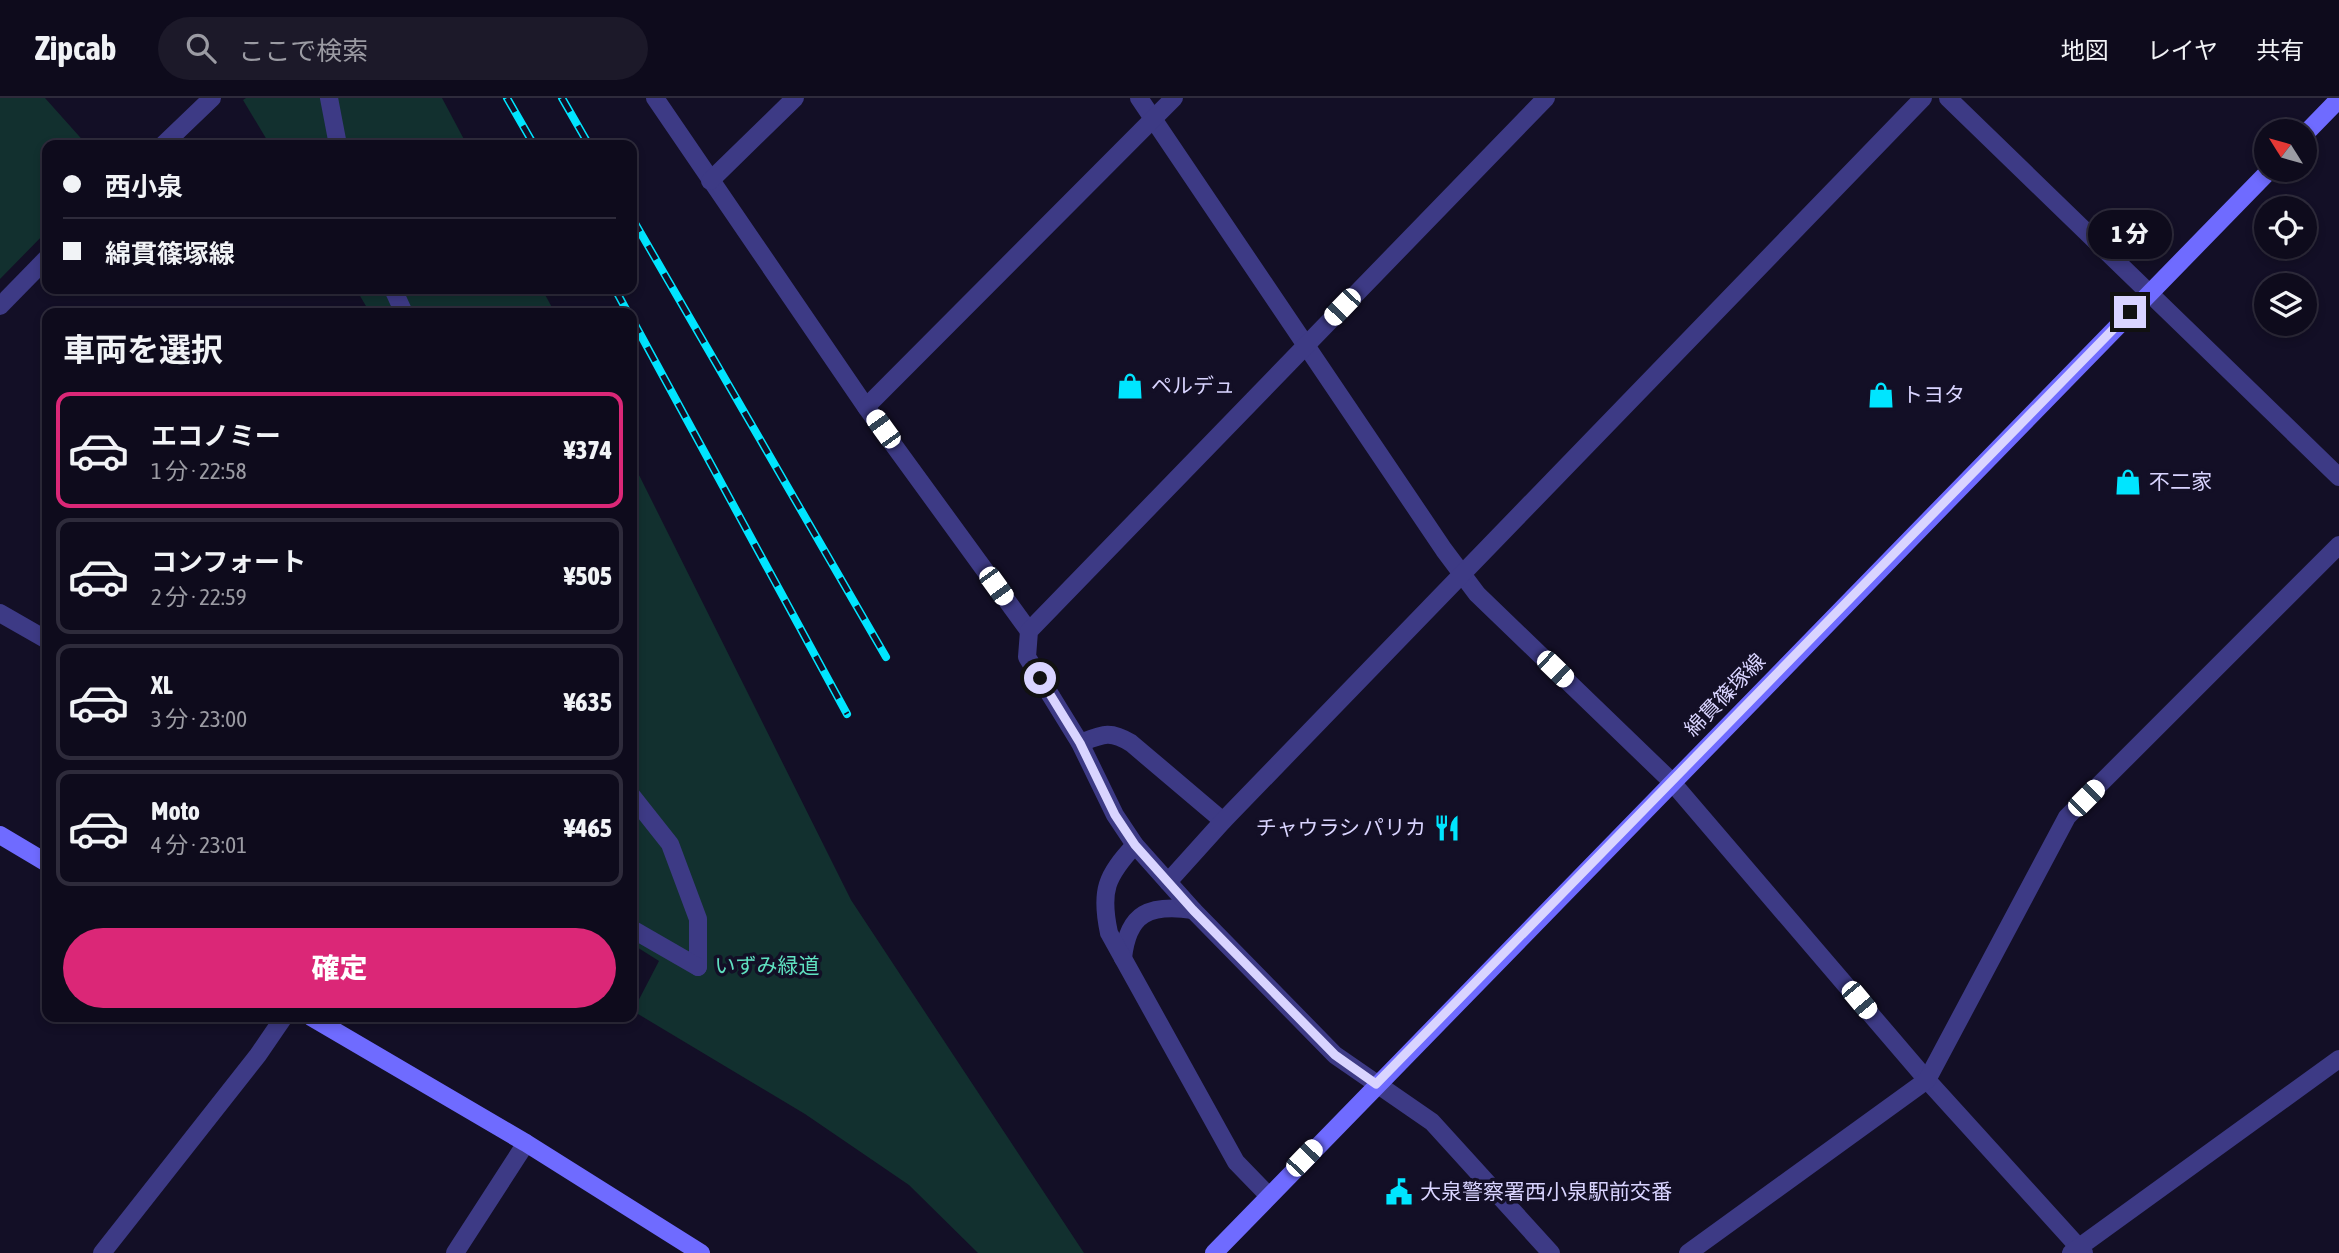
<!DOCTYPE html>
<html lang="ja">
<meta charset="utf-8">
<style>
:root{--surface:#0e0b1c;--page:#1c1929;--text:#f1f3f6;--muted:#9b9ba3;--line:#2e2b3b;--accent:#db2777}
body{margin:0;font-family:"Asap Condensed","Noto Sans JP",sans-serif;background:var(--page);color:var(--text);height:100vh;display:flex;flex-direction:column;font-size:26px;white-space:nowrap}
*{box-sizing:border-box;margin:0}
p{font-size:23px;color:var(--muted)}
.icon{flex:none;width:38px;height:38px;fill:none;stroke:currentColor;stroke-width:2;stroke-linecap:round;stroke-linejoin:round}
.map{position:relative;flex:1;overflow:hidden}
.side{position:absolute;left:42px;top:210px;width:595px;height:714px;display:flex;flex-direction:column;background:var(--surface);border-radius:14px;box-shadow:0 4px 10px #0003,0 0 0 2px var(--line)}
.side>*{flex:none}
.hud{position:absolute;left:42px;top:42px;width:595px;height:154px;border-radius:14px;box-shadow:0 4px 10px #0003,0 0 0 2px var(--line);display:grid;align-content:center;height:154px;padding:0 21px;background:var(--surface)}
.needle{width:46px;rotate:307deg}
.controls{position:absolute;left:2254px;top:21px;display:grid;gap:14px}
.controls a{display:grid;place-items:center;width:63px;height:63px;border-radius:50%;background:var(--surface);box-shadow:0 4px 10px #0003,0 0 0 2px var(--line);font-size:35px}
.end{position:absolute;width:32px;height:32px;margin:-16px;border:9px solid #d9d4ff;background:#111;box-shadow:0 0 0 4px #111}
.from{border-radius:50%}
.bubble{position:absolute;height:49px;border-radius:24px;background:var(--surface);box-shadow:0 4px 10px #0003,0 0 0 2px var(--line);font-size:23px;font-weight:800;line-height:49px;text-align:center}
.car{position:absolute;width:21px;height:42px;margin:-21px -10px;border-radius:9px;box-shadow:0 0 5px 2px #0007;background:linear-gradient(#fff 24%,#345 0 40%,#fff 0 76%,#345 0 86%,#fff 0)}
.hud b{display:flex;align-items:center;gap:24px;height:66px;font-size:26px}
.hud b+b{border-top:2px solid var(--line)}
.hud i{width:18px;height:18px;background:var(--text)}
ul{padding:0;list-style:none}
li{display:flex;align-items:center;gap:21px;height:116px;margin:0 14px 10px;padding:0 7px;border:4px solid var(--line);border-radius:14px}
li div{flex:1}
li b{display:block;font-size:26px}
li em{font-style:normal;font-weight:800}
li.active{border-color:var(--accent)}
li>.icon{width:63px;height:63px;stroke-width:1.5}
h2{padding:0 21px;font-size:32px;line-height:84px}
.cta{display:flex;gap:14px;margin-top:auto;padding:14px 21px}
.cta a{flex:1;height:80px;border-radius:42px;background:var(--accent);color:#fff;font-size:28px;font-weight:800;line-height:80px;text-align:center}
header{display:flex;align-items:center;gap:42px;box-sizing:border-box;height:98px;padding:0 35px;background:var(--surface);border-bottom:2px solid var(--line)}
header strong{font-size:33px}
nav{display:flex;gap:38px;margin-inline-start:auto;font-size:24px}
.search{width:490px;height:63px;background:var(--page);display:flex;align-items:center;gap:18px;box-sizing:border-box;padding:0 24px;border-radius:38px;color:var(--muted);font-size:26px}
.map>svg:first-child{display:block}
.green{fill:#12302f}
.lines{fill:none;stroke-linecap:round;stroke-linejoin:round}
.lane{stroke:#3d3a85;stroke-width:18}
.street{stroke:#3d3a85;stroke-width:18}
.secondary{stroke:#6f6bff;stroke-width:18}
.rail-casing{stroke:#00e5ff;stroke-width:8}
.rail{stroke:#130f26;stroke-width:5;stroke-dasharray:16;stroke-linecap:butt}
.route{stroke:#d9d4ff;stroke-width:9}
.labels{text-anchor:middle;stroke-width:7;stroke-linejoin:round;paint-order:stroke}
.poi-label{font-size:21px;fill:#d9d4ff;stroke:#130f26;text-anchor:start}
.street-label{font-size:21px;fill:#d9d4ff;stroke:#130f26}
.park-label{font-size:21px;fill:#5fe0c0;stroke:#130f26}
</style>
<header>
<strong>Zipcab</strong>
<div class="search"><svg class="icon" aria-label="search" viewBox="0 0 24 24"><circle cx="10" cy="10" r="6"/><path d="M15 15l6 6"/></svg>ここで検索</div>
<nav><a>地図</a><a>レイヤ</a><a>共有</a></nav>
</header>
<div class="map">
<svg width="2339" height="1155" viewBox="0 0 2339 1155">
<rect width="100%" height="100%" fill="#130f26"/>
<g class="green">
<path d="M 0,0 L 45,0 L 87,47 L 47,47 L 47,133 L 0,181 Z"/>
<path d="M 246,0 L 442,0 L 467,47 L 270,47 L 243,2 Z"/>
<path d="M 356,191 L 542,191 L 555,215 L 370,215 Z"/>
<path d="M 632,363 L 851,802 L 1084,1155 L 978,1155 L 909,1087 L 805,1016 L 633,913 L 659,863 L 632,846 Z"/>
</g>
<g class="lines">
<g class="lane">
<path d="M 1080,645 C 1103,636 1110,632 1131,645 L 1223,723"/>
<path d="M 1123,860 C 1128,814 1150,806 1193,812"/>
</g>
<g class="street">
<path d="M 329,0 L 338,47"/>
<path d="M 655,0 L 866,309 L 1029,533"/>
<path d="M 1139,0 L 1444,452 L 1477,496 L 1671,683 L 1927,982 L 2084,1155"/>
<path d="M 1546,0 L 1029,533 L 1027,559 L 1080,645 L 1115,717 L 1135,747 L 1193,812 L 1335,957 L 1432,1024 L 1551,1155"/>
<path d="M 1948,0 L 2339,379"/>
<path d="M 163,47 L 212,0"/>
<path d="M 710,83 L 795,0"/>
<path d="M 393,191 L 404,215"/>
<path d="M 0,208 L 47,160"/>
<path d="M 866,309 L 1174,0"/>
<path d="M 0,515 L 47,542"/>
<path d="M 632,698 L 670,746 L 698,821 L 698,869"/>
<path d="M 1135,747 C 1106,778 1100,793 1109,835 L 1236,1064 L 1268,1097"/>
<path d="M 1168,784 L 1223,723 L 1923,0"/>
<path d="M 632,831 L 698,869"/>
<path d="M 102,1155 L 258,957 L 284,919"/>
<path d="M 455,1155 L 526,1045"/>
<path d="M 1688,1155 L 1927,982 L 2067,719 L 2339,447"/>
<path d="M 2071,1155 L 2339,961"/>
</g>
<g class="secondary">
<path d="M 2305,36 L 2339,1"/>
<path d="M 0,737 L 47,765"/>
<path d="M 311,919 L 526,1045 L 701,1155"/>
<path d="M 1214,1155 L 2270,72"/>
</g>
<g class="rail-casing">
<g id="rail">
<path d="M 507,0 L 534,47"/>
<path d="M 562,0 L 589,47"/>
<path d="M 632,120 L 886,559"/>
<path d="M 615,191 L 628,215"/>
<path d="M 632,221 L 847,616"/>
</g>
</g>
<use href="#rail" class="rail"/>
</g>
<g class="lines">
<path class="route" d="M 1040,580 L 1080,645 L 1115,717 L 1135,747 L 1193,812 L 1335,957 L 1376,986 L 2130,214"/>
</g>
<defs>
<g id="shop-bare" transform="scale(2.1)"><path d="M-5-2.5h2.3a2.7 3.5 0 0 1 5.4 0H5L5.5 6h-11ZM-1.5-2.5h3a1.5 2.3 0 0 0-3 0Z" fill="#00e5ff" stroke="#130f26" stroke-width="2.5" paint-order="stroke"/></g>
<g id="restaurant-bare" transform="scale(2.1)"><path d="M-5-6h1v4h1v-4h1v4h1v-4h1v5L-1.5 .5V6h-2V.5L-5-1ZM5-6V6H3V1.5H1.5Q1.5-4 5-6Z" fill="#00e5ff" stroke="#130f26" stroke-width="2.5" paint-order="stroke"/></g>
<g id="civic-bare" transform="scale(2.1)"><path d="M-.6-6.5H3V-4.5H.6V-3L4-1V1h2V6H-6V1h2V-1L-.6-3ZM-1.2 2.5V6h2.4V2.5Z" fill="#00e5ff" stroke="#130f26" stroke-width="2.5" paint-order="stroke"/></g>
</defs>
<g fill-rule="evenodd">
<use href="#shop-bare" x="1130" y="288"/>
<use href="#shop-bare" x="1881" y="297"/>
<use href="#shop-bare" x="2128" y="384"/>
<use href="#restaurant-bare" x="1447" y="730"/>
<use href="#civic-bare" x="1399" y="1094"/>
</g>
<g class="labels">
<g class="poi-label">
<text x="1151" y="295">ペルデュ</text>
<text x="1902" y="304">トヨタ</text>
<text x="2149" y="391">不二家</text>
<text x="1426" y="737" text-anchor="end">チャウラシ パリカ</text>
<text x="1420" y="1101">大泉警察署西小泉駅前交番</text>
</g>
<g class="street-label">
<text transform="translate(1725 597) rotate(-46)" y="7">綿貫篠塚線</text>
</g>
<g class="park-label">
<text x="767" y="875">いずみ緑道</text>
</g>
</g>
</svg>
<div class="controls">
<a><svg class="needle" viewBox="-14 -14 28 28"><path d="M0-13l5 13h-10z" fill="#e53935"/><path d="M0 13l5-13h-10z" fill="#9b9ba3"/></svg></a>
<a><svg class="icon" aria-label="locate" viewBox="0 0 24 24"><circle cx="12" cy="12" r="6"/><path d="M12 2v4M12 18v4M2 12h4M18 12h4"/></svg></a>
<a><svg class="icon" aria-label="layers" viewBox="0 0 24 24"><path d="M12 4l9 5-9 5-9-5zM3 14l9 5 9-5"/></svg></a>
</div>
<i class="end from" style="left:1040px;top:580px"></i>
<i class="end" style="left:2130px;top:214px"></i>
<div class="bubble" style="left:2088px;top:112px;width:84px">1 分</div>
<i class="car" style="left:1342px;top:209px;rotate:224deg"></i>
<i class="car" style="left:883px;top:331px;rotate:324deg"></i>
<i class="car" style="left:996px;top:488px;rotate:144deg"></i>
<i class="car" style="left:1555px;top:571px;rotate:134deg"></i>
<i class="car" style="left:2086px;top:700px;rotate:45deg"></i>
<i class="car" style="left:1859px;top:902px;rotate:140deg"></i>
<i class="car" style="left:1304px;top:1060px;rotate:44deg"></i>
<div class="hud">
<b><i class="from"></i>西小泉</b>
<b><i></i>綿貫篠塚線</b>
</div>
<section class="side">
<h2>車両を選択</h2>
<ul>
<li class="active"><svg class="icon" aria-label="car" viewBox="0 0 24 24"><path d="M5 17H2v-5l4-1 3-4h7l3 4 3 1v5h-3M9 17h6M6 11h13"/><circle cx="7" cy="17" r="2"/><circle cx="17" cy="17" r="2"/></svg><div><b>エコノミー</b><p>1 分 · 22:58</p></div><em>¥374</em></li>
<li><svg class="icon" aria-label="car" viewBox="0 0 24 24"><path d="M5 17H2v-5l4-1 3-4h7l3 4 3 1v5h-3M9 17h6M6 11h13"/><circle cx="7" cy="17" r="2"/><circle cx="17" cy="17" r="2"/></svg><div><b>コンフォート</b><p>2 分 · 22:59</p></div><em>¥505</em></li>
<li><svg class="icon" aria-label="car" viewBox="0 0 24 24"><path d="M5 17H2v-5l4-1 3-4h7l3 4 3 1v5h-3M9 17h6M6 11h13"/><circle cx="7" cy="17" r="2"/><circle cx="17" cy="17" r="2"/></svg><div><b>XL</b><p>3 分 · 23:00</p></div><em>¥635</em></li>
<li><svg class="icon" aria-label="car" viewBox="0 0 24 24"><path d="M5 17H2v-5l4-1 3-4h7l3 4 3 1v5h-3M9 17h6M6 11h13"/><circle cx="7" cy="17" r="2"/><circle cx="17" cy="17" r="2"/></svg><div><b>Moto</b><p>4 分 · 23:01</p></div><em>¥465</em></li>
</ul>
<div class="cta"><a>確定</a></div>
</section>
</div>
